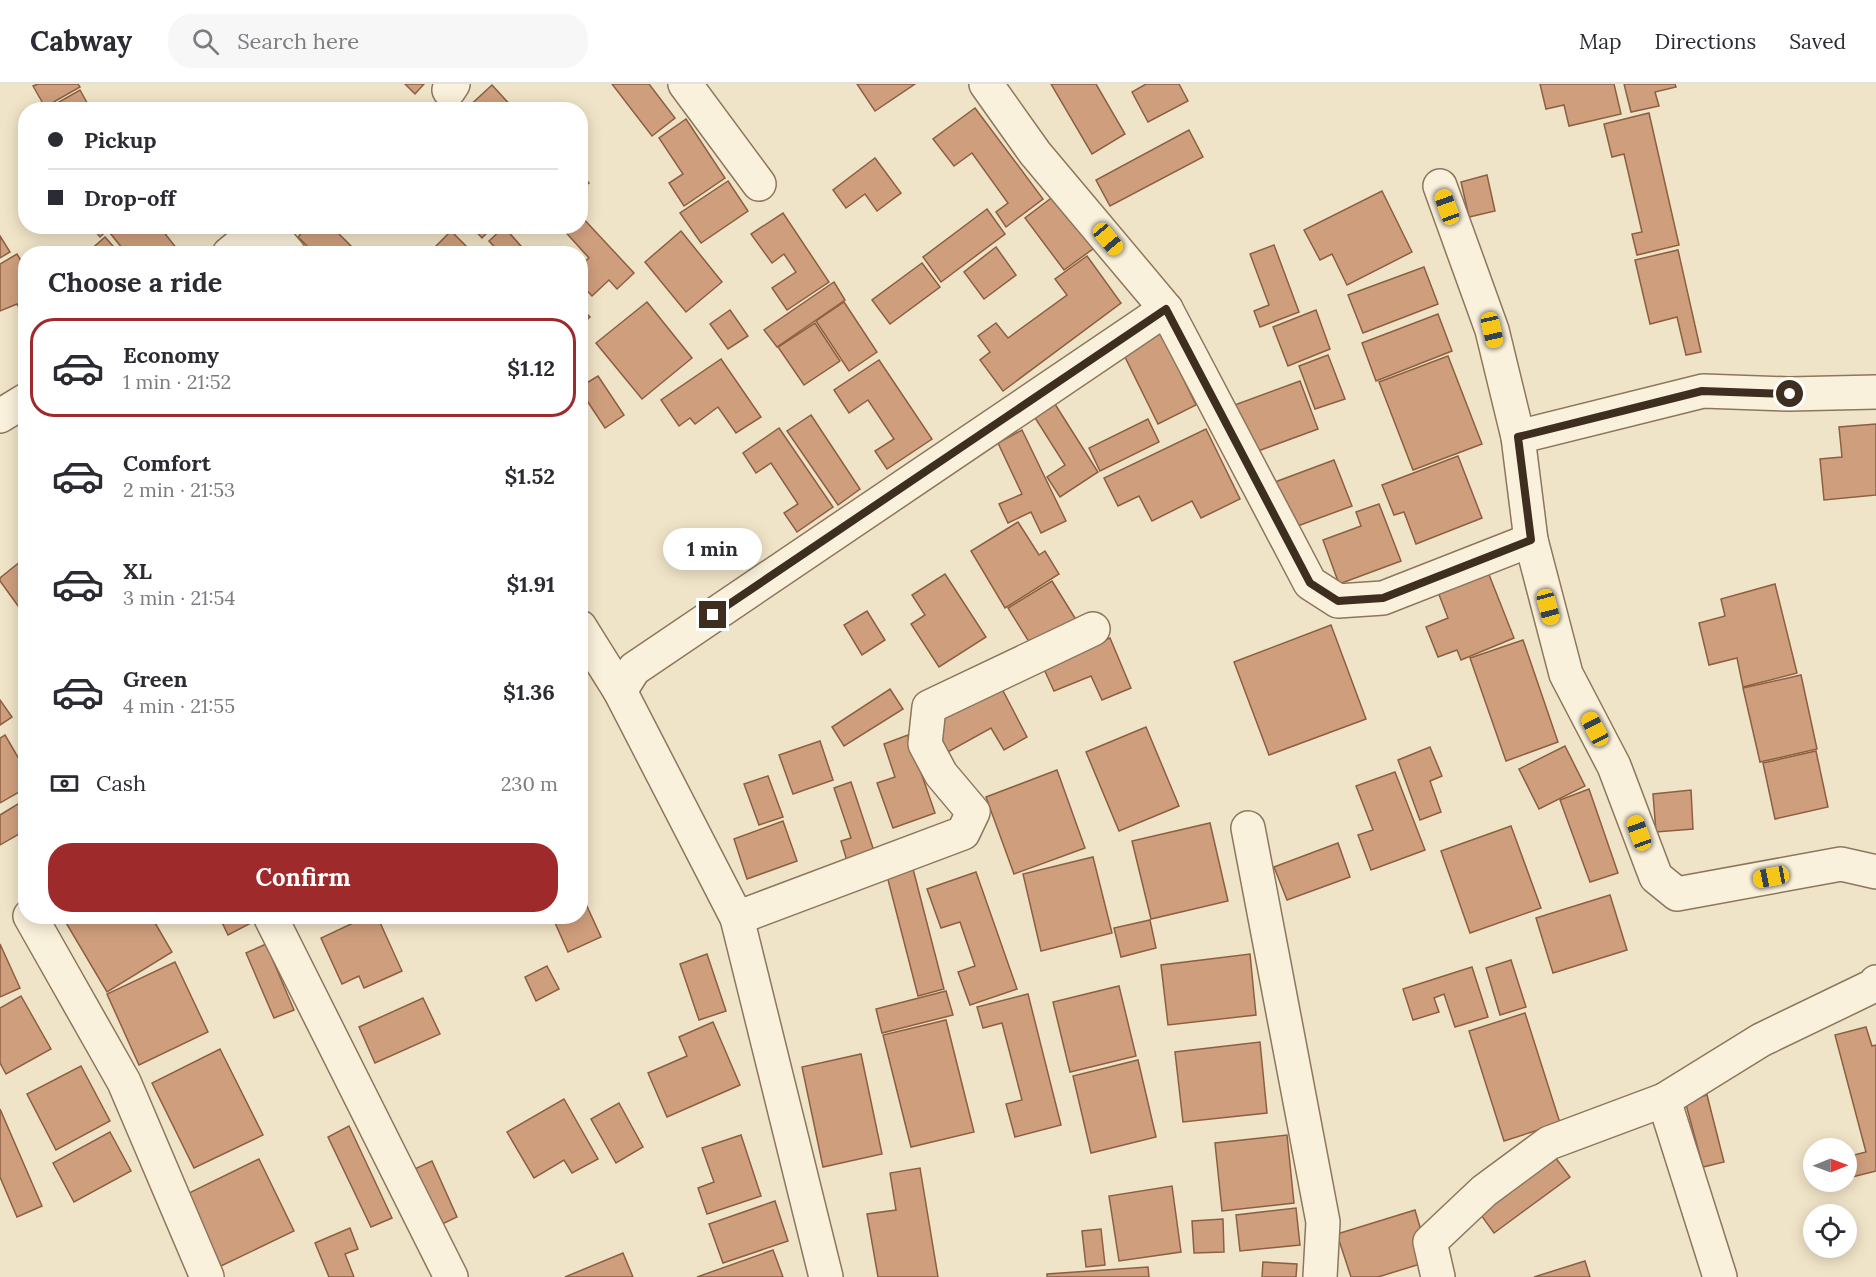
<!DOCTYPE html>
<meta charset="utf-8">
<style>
:root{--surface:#fff;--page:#f7f7f7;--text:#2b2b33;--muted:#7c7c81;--line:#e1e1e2;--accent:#9e2a2b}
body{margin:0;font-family:Lora,serif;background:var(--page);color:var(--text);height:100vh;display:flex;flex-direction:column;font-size:22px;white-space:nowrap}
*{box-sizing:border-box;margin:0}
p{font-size:20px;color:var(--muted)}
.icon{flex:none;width:33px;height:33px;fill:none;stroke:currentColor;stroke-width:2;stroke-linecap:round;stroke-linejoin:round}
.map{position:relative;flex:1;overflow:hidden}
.sheet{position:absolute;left:18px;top:162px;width:570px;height:678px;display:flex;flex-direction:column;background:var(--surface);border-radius:24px;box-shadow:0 3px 15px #0003}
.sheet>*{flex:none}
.top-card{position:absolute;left:18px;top:18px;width:570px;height:132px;border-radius:24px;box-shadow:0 3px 15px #0003;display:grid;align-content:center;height:132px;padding:0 30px;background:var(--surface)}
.needle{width:39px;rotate:89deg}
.controls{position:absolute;left:1803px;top:1054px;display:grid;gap:12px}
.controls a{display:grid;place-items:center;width:54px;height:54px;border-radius:50%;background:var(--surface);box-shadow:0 3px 15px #0003;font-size:30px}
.end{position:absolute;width:27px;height:27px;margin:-14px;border:8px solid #3d2e20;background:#fff;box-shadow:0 0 0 3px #fff}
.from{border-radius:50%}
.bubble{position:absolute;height:42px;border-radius:21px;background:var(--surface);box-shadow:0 3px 15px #0003;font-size:20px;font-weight:700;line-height:42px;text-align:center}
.car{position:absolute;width:18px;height:36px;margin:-18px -9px;border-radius:8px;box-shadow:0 0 4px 2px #0007;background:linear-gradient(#f5c518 24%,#345 0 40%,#f5c518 0 76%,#345 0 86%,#f5c518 0)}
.top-card b{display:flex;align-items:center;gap:21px;height:57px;font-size:22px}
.top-card b+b{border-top:2px solid var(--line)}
.top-card i{width:15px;height:15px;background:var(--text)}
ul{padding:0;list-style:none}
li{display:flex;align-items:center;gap:18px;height:99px;margin:0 12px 9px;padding:0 18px;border:3px solid transparent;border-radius:24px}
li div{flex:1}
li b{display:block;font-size:22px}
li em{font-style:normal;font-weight:700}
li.selected{border-color:var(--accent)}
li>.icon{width:54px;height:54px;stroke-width:1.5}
h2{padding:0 30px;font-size:27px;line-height:72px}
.pay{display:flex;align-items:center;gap:15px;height:66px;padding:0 30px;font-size:22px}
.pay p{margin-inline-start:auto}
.primary-button{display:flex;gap:12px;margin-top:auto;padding:12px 30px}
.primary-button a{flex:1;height:69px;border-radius:24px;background:var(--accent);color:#fff;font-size:24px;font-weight:700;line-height:69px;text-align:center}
header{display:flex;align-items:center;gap:36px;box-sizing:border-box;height:84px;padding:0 30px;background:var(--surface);border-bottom:2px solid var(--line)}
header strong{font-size:28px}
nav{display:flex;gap:33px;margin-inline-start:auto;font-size:21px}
.search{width:420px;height:54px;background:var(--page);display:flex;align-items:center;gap:15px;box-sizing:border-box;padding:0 21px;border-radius:24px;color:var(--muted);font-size:22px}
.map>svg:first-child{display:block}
.building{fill:#cf9f7d;stroke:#8d5f41;stroke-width:1.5}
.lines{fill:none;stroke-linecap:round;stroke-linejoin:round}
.minor-casing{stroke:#8d765c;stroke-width:36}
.minor{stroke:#faf1dc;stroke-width:33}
.route{stroke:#3d2e20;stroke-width:8}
</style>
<header>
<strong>Cabway</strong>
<div class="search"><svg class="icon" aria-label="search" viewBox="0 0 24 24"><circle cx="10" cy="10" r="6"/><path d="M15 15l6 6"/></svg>Search here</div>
<nav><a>Map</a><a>Directions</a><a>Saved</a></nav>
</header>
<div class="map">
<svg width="1876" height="1193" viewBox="0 0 1876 1193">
<rect width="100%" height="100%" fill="#f0e4c8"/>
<g class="building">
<path d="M 38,0 L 78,0 L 80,3 L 45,23 L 33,2 Z"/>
<path d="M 405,0 L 424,0 L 415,10 Z"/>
<path d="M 612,0 L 649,0 L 675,34 L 652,52 Z"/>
<path d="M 857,0 L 915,0 L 875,27 Z"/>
<path d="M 1051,0 L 1096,0 L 1125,50 L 1092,70 Z"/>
<path d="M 1146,0 L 1179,0 L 1188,17 L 1148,38 L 1132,8 Z"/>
<path d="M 1540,0 L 1614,0 L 1621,30 L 1569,42 L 1564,21 L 1546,25 Z"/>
<path d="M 1624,0 L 1675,0 L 1676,3 L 1655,8 L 1659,22 L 1631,28 Z"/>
<path d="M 492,1 L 515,26 L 465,26 Z"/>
<path d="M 80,6 L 91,26 L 45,26 Z"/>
<path d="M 975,24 L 1043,115 L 1006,143 L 996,128 L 1008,119 L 972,69 L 954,82 L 933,55 Z"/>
<path d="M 1649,29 L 1679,161 L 1637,171 L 1632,150 L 1642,148 L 1624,70 L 1612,73 L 1604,40 Z"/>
<path d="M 686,35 L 725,94 L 684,122 L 669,99 L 683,90 L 659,54 Z"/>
<path d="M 1189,46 L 1203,73 L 1110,122 L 1096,96 Z"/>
<path d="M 875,74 L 901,109 L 877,127 L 865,110 L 846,124 L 833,106 Z"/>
<path d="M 580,90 L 589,99 L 580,107 Z"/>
<path d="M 1487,91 L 1495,127 L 1469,133 L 1461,98 Z"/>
<path d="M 728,97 L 748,127 L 701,159 L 680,129 Z"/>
<path d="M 1382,107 L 1412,168 L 1347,201 L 1332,170 L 1320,176 L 1304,146 Z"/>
<path d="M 1058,109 L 1097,162 L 1064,186 L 1025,134 Z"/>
<path d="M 987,125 L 1005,150 L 941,198 L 923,173 Z"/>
<path d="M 783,129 L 829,198 L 787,226 L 772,204 L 796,188 L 784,170 L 772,179 L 751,150 Z"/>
<path d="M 580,131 L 634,189 L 617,205 L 609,196 L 592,212 L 580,199 L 580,181 L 589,174 L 560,142 L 580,142 Z"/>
<path d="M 91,142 L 112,142 L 100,153 Z"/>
<path d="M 118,142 L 159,142 L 181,170 L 127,170 L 110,149 Z"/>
<path d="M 308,142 L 331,142 L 359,170 L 315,170 L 298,153 Z"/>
<path d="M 471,142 L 494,142 L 482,154 Z"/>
<path d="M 504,143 L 528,170 L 501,170 L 489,157 Z"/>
<path d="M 451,147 L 474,170 L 443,170 L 436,162 Z"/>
<path d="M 681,147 L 722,198 L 686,228 L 645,178 Z"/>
<path d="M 0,152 L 10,168 L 0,174 Z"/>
<path d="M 105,153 L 120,170 L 89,170 L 88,168 Z"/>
<path d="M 1274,161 L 1299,228 L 1260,243 L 1254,227 L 1269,221 L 1250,170 Z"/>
<path d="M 996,163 L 1016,191 L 984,215 L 964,188 Z"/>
<path d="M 1678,166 L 1701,268 L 1686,271 L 1677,233 L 1650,240 L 1635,176 Z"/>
<path d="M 17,170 L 26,185 L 26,235 L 17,220 L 0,227 L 0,180 Z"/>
<path d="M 1087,172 L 1121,219 L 1003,307 L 980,276 L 990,268 L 978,252 L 996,239 L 1008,254 L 1067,211 L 1055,195 Z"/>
<path d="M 922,179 L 940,203 L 890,240 L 872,216 Z"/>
<path d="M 1424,183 L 1438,220 L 1363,249 L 1348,211 Z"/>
<path d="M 834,198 L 845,216 L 777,263 L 764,246 Z"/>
<path d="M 647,218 L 692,274 L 642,315 L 596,259 Z"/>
<path d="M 844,218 L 877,268 L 849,287 L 816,237 Z"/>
<path d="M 580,223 L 590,233 L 580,242 Z"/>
<path d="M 730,226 L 748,252 L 728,265 L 710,240 Z"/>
<path d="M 1316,226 L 1330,265 L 1288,282 L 1273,243 Z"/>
<path d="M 1438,230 L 1452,267 L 1376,297 L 1362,259 Z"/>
<path d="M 815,239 L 840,277 L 804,301 L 778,263 Z"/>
<path d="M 1161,249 L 1196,321 L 1158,340 L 1122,267 Z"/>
<path d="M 1328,271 L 1345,315 L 1315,325 L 1299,282 Z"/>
<path d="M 1448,272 L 1482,360 L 1413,386 L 1379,298 Z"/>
<path d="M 721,275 L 761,333 L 736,349 L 718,323 L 695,340 L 690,334 L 679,342 L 661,316 Z"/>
<path d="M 879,276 L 932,355 L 887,385 L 875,367 L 894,355 L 868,316 L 849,329 L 834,306 Z"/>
<path d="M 598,292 L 624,331 L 605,344 L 580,306 L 580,303 Z"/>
<path d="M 1300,297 L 1318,345 L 1250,370 L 1232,322 Z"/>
<path d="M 1053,317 L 1098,388 L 1060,413 L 1047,393 L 1065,381 L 1032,329 Z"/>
<path d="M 811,331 L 860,405 L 838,421 L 787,347 Z"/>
<path d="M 1148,335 L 1159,358 L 1100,387 L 1089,364 Z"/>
<path d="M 1876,340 L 1876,411 L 1824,416 L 1820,375 L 1842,373 L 1839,343 Z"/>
<path d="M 779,344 L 833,423 L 797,448 L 784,429 L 798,420 L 771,379 L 756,389 L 743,369 Z"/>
<path d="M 1206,345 L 1240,415 L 1201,434 L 1192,417 L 1152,437 L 1139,412 L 1118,422 L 1104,394 Z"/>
<path d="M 1022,346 L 1066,437 L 1041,449 L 1031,428 L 1008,439 L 999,420 L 1022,410 L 998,359 Z"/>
<path d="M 1458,372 L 1482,434 L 1416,460 L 1404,428 L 1394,431 L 1382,401 Z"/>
<path d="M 1334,376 L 1352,422 L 1284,447 L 1267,401 Z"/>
<path d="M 1379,420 L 1401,477 L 1339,500 L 1323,456 L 1361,442 L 1356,428 Z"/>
<path d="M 1018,438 L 1039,471 L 1045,467 L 1059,490 L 1005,524 L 971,467 Z"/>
<path d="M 21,477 L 26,483 L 26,523 L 21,526 L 0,497 L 0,494 Z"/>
<path d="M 1486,483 L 1514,554 L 1461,576 L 1457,566 L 1438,573 L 1426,543 L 1448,534 L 1436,503 Z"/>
<path d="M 945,490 L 986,553 L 939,583 L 911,540 L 925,531 L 912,511 Z"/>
<path d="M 1052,497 L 1080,542 L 1036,569 L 1008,524 Z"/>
<path d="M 1775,500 L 1797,589 L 1743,603 L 1737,574 L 1709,581 L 1699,539 L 1725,532 L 1721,515 Z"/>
<path d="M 867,527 L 885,556 L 862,571 L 844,541 Z"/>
<path d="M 1331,541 L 1366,635 L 1269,671 L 1234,578 Z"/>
<path d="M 1110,554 L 1131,604 L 1102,616 L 1091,592 L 1054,607 L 1043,583 Z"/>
<path d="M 1523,556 L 1558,658 L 1506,677 L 1470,574 Z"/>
<path d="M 1801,591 L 1817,665 L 1760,678 L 1743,604 Z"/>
<path d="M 1000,601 L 1027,653 L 1004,666 L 991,644 L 946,669 L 930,639 Z"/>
<path d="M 890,605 L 903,625 L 844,662 L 832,643 Z"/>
<path d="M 0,616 L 12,633 L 0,641 Z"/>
<path d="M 1146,643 L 1179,722 L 1119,747 L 1086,668 Z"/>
<path d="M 5,651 L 26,687 L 26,704 L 0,719 L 0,654 Z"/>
<path d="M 908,651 L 935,729 L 893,744 L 877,699 L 895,693 L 884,660 Z"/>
<path d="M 820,657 L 833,696 L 793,710 L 779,671 Z"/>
<path d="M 1565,662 L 1585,702 L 1539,725 L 1519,685 Z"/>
<path d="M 1430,663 L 1442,692 L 1430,697 L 1441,728 L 1420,736 L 1398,676 Z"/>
<path d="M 1816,667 L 1828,723 L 1775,735 L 1763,679 Z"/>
<path d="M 1057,686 L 1085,764 L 1014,790 L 986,713 Z"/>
<path d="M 1395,688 L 1425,766 L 1371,786 L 1358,751 L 1373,746 L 1356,702 Z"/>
<path d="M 768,692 L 783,733 L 759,741 L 744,700 Z"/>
<path d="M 851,698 L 874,767 L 847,777 L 841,757 L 851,754 L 834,704 Z"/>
<path d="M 1589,705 L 1618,789 L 1590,798 L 1560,716 Z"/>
<path d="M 1691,706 L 1693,745 L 1656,748 L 1653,710 Z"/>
<path d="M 26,715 L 26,746 L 0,761 L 0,731 Z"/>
<path d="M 783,737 L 797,777 L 747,795 L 734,755 Z"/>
<path d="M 1210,739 L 1228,817 L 1151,835 L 1132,757 Z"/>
<path d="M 1511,742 L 1541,824 L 1470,849 L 1441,767 Z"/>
<path d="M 1338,759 L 1350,793 L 1287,816 L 1274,783 Z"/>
<path d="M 1093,773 L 1112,849 L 1041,867 L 1023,790 Z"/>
<path d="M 912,781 L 944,905 L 918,912 L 886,788 Z"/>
<path d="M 976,788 L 1017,905 L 970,921 L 958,888 L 975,882 L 960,838 L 941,844 L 927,805 Z"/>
<path d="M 580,807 L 601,853 L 568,868 L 552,832 L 580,832 Z"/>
<path d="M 1610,811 L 1627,866 L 1553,889 L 1536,834 Z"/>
<path d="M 62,832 L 151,832 L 172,868 L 107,908 Z"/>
<path d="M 219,832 L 253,832 L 255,837 L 228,851 Z"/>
<path d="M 368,832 L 377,832 L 402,887 L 364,904 L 359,892 L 342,900 L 321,854 Z"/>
<path d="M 1150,836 L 1156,864 L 1121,873 L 1114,844 Z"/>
<path d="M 0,860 L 20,904 L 0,913 Z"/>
<path d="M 266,860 L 294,926 L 274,934 L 246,869 Z"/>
<path d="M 707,870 L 726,927 L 699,936 L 680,880 Z"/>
<path d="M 1250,870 L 1256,931 L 1168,941 L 1161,881 Z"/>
<path d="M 1511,876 L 1526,923 L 1500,931 L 1486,884 Z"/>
<path d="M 175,878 L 208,948 L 139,981 L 107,910 Z"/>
<path d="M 547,882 L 559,905 L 536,917 L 525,893 Z"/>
<path d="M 1472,883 L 1488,933 L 1455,943 L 1444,910 L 1434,914 L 1439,928 L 1413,936 L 1403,905 Z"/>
<path d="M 1119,902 L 1136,972 L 1070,988 L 1053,918 Z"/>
<path d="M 946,907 L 953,931 L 882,949 L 876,925 Z"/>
<path d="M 1028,910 L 1061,1041 L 1015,1053 L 1006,1020 L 1022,1016 L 1002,939 L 983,944 L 977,923 Z"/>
<path d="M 21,912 L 51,965 L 6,990 L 0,979 L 0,924 Z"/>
<path d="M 423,914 L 440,950 L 375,979 L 359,943 Z"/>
<path d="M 1525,929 L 1560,1039 L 1504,1057 L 1469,947 Z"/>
<path d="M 946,936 L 974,1048 L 911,1063 L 883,951 Z"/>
<path d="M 713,938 L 740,1001 L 667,1033 L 648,989 L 687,972 L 679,953 Z"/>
<path d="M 1866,943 L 1872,962 L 1876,961 L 1876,1087 L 1848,1094 L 1846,1073 L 1866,1068 L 1835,951 Z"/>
<path d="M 1260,958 L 1267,1029 L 1183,1038 L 1175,968 Z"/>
<path d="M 220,965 L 263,1051 L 194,1084 L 152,999 Z"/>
<path d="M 861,970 L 882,1070 L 823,1083 L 802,983 Z"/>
<path d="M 1138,976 L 1156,1053 L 1091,1069 L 1073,992 Z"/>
<path d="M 81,982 L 110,1037 L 56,1066 L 27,1010 Z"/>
<path d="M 1707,1011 L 1724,1078 L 1703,1083 L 1685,1017 Z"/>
<path d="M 564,1015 L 598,1075 L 572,1089 L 564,1076 L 534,1094 L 507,1048 Z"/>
<path d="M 619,1019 L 643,1063 L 616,1079 L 591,1035 Z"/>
<path d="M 0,1025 L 42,1122 L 17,1133 L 0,1093 Z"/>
<path d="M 349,1042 L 392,1134 L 371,1143 L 328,1053 Z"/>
<path d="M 110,1048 L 131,1087 L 74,1118 L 53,1079 Z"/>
<path d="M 741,1051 L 761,1112 L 707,1130 L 698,1104 L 714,1098 L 702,1064 Z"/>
<path d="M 1287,1051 L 1294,1119 L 1222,1127 L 1215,1059 Z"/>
<path d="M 1552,1069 L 1570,1093 L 1494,1149 L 1476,1124 Z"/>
<path d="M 259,1075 L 294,1147 L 221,1182 L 187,1110 Z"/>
<path d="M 432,1077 L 457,1133 L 434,1144 L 408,1088 Z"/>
<path d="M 920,1084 L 938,1193 L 878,1193 L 867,1130 L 896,1126 L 890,1089 Z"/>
<path d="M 1172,1102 L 1181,1168 L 1119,1177 L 1109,1112 Z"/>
<path d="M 775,1117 L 788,1157 L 723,1179 L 709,1140 Z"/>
<path d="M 1296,1124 L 1300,1161 L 1240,1167 L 1236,1131 Z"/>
<path d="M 1415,1126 L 1430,1177 L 1378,1193 L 1351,1193 L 1337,1150 Z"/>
<path d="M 1223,1135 L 1224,1168 L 1194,1169 L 1192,1137 Z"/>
<path d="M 350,1144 L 358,1165 L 345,1170 L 354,1193 L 329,1193 L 315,1159 Z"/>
<path d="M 1101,1145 L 1105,1181 L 1086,1183 L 1082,1147 Z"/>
<path d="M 773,1166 L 783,1193 L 697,1193 Z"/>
<path d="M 623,1169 L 633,1193 L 565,1193 Z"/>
<path d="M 1585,1177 L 1590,1193 L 1534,1193 Z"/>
<path d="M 1263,1178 L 1297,1180 L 1296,1193 L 1262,1193 Z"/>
<path d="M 1148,1183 L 1149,1193 L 1047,1193 L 1047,1190 Z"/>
</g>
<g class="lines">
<g class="minor-casing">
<g id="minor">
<path d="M 685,0 L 759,100"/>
<path d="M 986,0 L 1035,69 L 1166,225 L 1310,499 L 1338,517 L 1383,514 L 1531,456"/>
<path d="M 449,6 L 453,0"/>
<path d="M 1440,102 L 1492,246 L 1518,353 L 1531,456 L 1566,590 L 1614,682 L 1656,793 L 1677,810 L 1841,780 L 1876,788"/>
<path d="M 265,142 L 289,170"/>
<path d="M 229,170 L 263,142"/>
<path d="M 0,332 L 26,316"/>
<path d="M 1518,353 L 1703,307 L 1789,310 L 1876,308"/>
<path d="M 580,543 L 620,607 L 737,834 L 826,1193"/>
<path d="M 620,607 L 634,585 L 1166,225"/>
<path d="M 1248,744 L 1323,1138 L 1320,1193"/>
<path d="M 30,832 L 124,998 L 207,1193"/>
<path d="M 270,832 L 451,1193"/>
<path d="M 737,834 L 963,749 L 973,728 L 941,690 L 925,660 L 929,623 L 1093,545"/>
<path d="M 1664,1016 L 1720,1193"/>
<path d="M 1438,1193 L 1430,1158 L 1484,1107 L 1549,1059 L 1664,1016 L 1761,956 L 1875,901 L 1876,898"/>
</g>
</g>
<use href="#minor" class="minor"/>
</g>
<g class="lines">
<path class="route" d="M 713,531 L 1166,225 L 1310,499 L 1338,517 L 1383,514 L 1531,456 L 1518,353 L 1702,307 L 1790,310"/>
</g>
</svg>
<div class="controls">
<a><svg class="needle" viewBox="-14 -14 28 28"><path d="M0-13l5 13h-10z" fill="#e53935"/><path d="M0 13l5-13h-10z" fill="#7c7c81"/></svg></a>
<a><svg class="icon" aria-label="locate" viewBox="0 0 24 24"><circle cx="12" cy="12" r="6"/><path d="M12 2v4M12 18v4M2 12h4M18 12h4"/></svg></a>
</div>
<i class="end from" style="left:1790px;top:310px"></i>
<i class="end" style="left:713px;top:531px"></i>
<div class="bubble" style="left:663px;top:444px;width:99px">1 min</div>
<i class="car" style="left:1447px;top:123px;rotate:340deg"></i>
<i class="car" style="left:1108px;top:155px;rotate:140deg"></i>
<i class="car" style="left:1492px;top:246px;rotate:167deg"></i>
<i class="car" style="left:1548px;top:523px;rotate:165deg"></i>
<i class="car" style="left:1595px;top:645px;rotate:332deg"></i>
<i class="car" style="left:1639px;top:749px;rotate:340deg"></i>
<i class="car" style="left:1771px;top:793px;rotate:259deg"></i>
<div class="top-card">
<b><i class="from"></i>Pickup</b>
<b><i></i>Drop-off</b>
</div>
<section class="sheet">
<h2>Choose a ride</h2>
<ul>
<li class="selected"><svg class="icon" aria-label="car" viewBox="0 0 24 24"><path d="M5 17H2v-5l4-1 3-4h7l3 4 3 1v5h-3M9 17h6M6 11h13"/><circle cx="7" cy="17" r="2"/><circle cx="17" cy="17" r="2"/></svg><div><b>Economy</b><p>1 min · 21:52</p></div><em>$1.12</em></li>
<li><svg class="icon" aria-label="car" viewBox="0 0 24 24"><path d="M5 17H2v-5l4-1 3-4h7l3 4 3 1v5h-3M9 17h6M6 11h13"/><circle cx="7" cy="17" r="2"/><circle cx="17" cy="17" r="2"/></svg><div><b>Comfort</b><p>2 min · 21:53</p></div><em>$1.52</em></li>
<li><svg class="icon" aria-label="car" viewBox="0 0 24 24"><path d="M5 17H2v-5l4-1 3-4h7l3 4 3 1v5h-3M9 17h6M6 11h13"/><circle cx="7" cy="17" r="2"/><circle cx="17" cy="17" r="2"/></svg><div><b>XL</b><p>3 min · 21:54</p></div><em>$1.91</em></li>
<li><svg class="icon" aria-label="car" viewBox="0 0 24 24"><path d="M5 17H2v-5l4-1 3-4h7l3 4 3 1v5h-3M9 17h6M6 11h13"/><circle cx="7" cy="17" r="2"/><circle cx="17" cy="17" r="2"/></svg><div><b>Green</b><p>4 min · 21:55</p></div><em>$1.36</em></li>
</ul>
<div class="pay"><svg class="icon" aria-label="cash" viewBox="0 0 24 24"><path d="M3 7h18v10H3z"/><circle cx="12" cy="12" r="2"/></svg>Cash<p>230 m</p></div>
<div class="primary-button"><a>Confirm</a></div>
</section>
</div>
